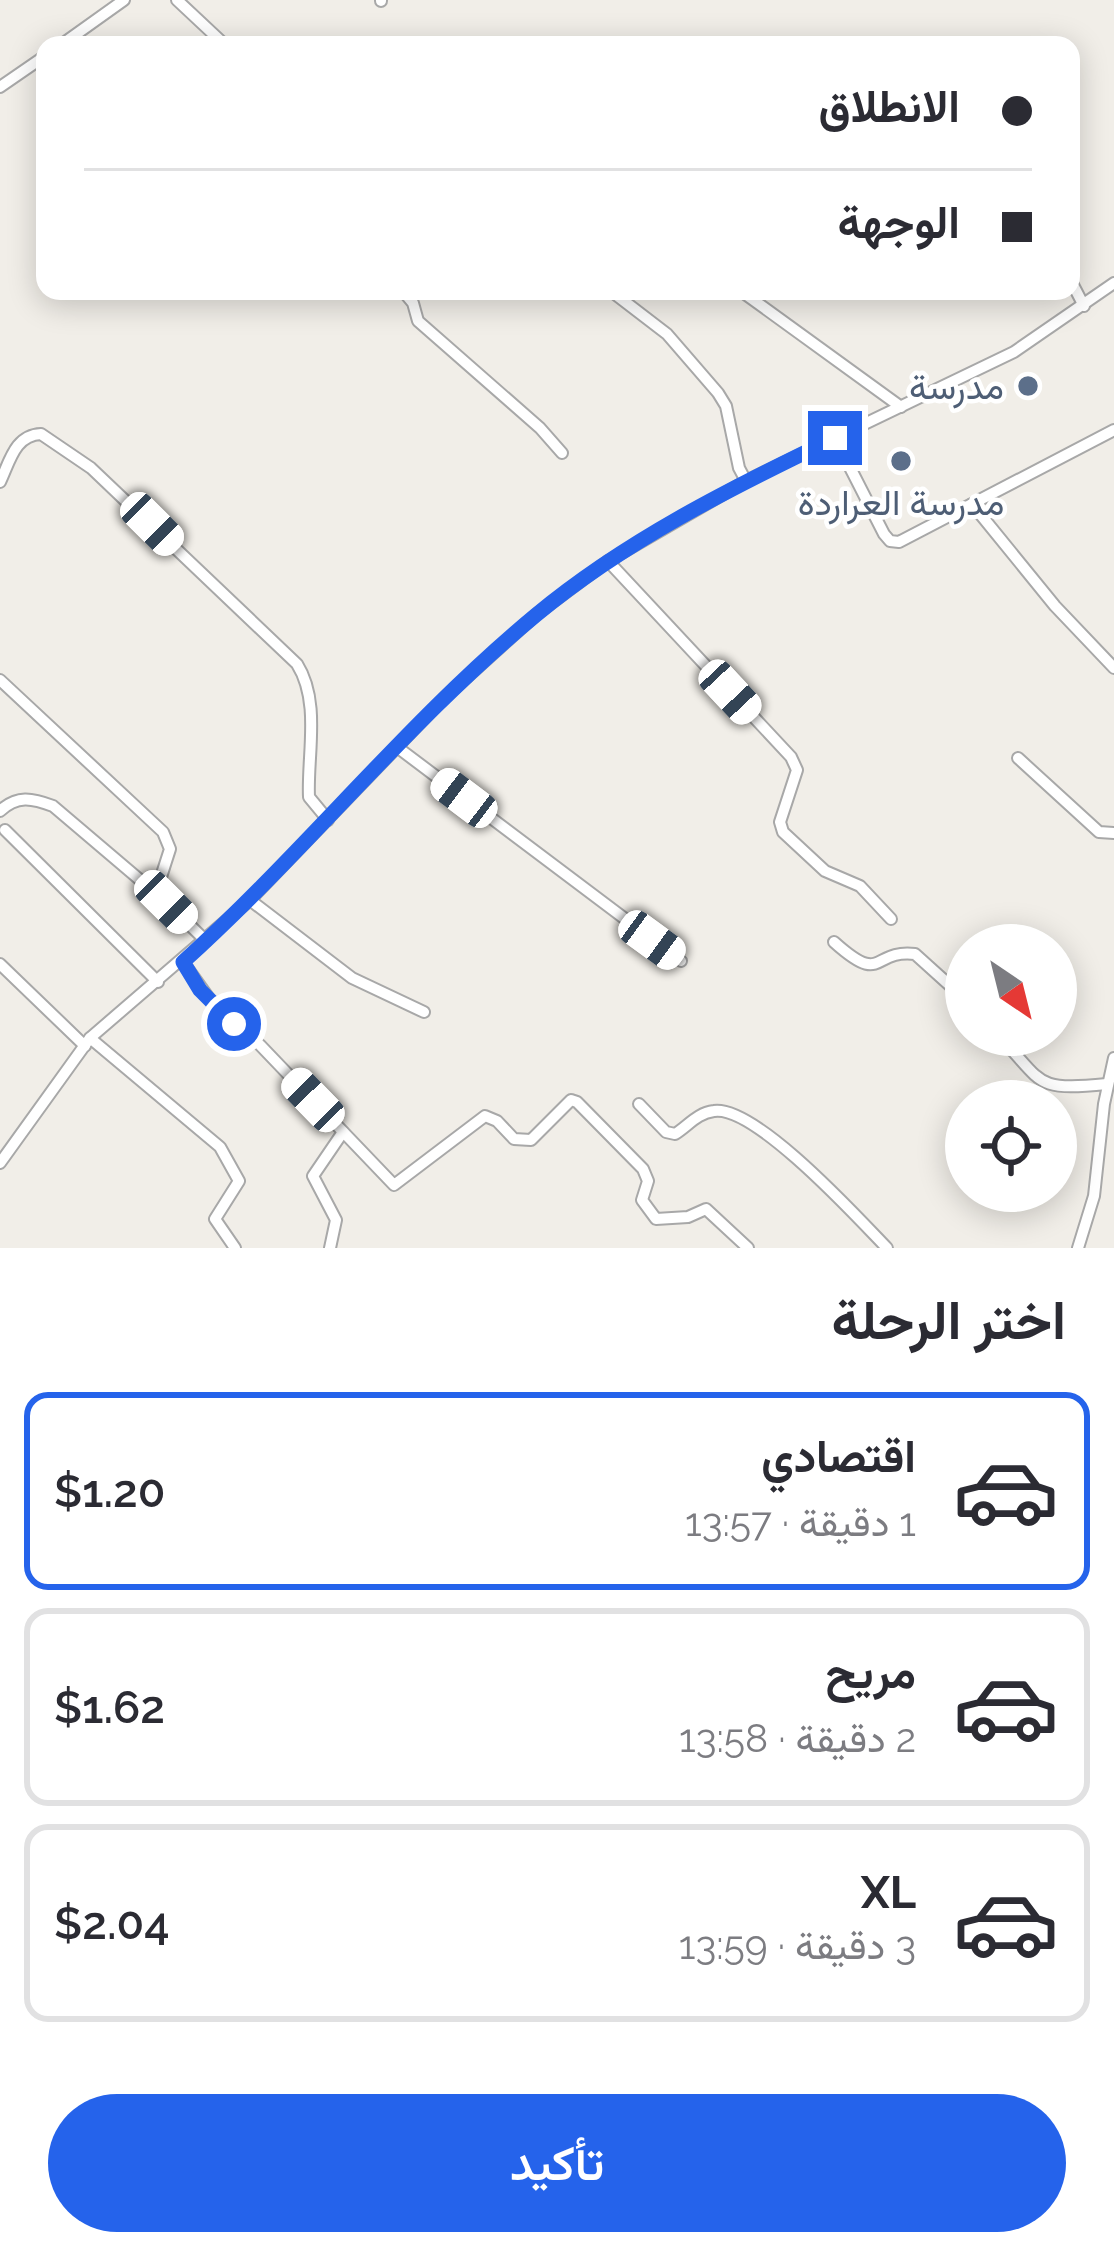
<!DOCTYPE html>
<html lang="ar">
<meta charset="utf-8">
<style>
:root{--surface:#fff;--page:#f2f2f3;--text:#2b2b33;--muted:#7c7c81;--line:#e1e1e2;--accent:#2563eb}
body{margin:0;font-family:Raleway,Vazirmatn,sans-serif;background:var(--page);color:var(--text);direction:rtl;height:100vh;display:flex;flex-direction:column;font-size:45px;white-space:nowrap}
*{box-sizing:border-box;margin:0}
p{font-size:39px;color:var(--muted)}
.icon{flex:none;width:66px;height:66px;fill:none;stroke:currentColor;stroke-width:2;stroke-linecap:round;stroke-linejoin:round}
.map{position:relative;height:1248px;overflow:hidden;direction:ltr}
.drawer{display:flex;flex-direction:column;background:var(--surface);flex:1}
.drawer>*{flex:none}
.guide{position:absolute;left:36px;top:36px;width:1044px;height:264px;border-radius:24px;box-shadow:0 6px 30px #0003;direction:rtl;display:grid;align-content:center;height:264px;padding:0 48px;background:var(--surface)}
.needle{width:78px;rotate:145deg}
.buttons{position:absolute;left:945px;top:924px;display:grid;gap:24px}
.buttons a{display:grid;place-items:center;width:132px;height:132px;border-radius:50%;background:var(--surface);box-shadow:0 6px 30px #0003;font-size:60px}
.end{position:absolute;width:54px;height:54px;margin:-27px;border:15px solid #2563eb;background:#fff;box-shadow:0 0 0 6px #fff}
.from{border-radius:50%}
.car{position:absolute;width:36px;height:72px;margin:-36px -18px;border-radius:15px;box-shadow:0 0 9px 3px #0007;background:linear-gradient(#fff 24%,#345 0 40%,#fff 0 76%,#345 0 86%,#fff 0)}
.guide b{display:flex;align-items:center;gap:42px;height:114px;font-size:45px}
.guide b+b{border-top:3px solid var(--line)}
.guide i{width:30px;height:30px;background:var(--text)}
ul{padding:0;list-style:none}
li{display:flex;align-items:center;gap:36px;height:198px;margin:0 24px 18px;padding:0 24px;border:6px solid var(--line);border-radius:24px}
li div{flex:1}
li b{display:block;font-size:45px}
li em{font-style:normal;font-weight:600}
li.active{border-color:var(--accent)}
li>.icon{width:108px;height:108px;stroke-width:1.5}
h2{padding:0 48px;font-size:54px;line-height:144px}
.action{display:flex;gap:24px;margin-top:auto;padding:24px 48px}
.action a{flex:1;height:138px;border-radius:72px;background:var(--accent);color:#fff;font-size:48px;font-weight:600;line-height:138px;text-align:center}
.map>svg:first-child{display:block}
.lines{fill:none;stroke-linecap:round;stroke-linejoin:round}
.street-casing{stroke:#a8a8a8;stroke-width:14}
.street{stroke:#fff;stroke-width:10}
.route{stroke:#2563eb;stroke-width:15}
.service-dot{fill:#5c6f8a;stroke:#fff;stroke-width:4.5}
.labels{text-anchor:middle;stroke-width:9;stroke-linejoin:round;paint-order:stroke}
.service-label{font-size:36px;fill:#4e5e75;stroke:#fff;text-anchor:end}
</style>
<div class="map">
<svg width="1114" height="1248" viewBox="0 0 1114 1248">
<rect width="100%" height="100%" fill="#f1eee8"/>
<g class="lines">
<g class="street-casing">
<g id="street">
<path d="M 177,0 L 225,45"/>
<path d="M 381,0 L 381,1"/>
<path d="M 61,45 L 124,0"/>
<path d="M 0,87 L 45,56"/>
<path d="M 1071,281 L 1084,306"/>
<path d="M 403,291 L 413,303 L 418,321 L 540,428 L 562,453"/>
<path d="M 611,291 L 667,334 L 718,393 L 726,406 L 739,468 L 746,481"/>
<path d="M 741,291 L 901,407"/>
<path d="M 835,438 L 884,534 L 890,541 L 899,542 L 1114,430"/>
<path d="M 0,482 C 10,461 15,435 41,434 L 91,468 L 297,664 C 321,702 307,755 309,797 L 328,820"/>
<path d="M 972,504 L 1055,606 L 1114,668"/>
<path d="M 608,561 L 791,757 L 797,770 L 780,822 L 783,832 L 825,871 L 860,886 L 891,919"/>
<path d="M 0,680 L 163,832 L 170,849 L 161,877"/>
<path d="M 397,747 L 681,961"/>
<path d="M 1018,758 L 1099,832 L 1114,833"/>
<path d="M 0,811 C 17,795 32,798 53,806 L 166,902 L 206,941"/>
<path d="M 5,830 L 158,982"/>
<path d="M 250,900 L 352,978 L 424,1012"/>
<path d="M 834,942 C 884,987 871,949 915,954 L 966,1000"/>
<path d="M 183,962 L 216,1008 L 260,1045 L 394,1185 L 485,1116 L 497,1121 L 514,1139 L 531,1140 L 571,1100 L 577,1102 L 643,1169 L 648,1181 L 642,1200 L 656,1219 L 688,1217 L 706,1209 L 748,1248"/>
<path d="M 0,964 L 85,1046"/>
<path d="M 998,1035 C 1045,1084 1033,1091 1107,1084"/>
<path d="M 90,1038 L 220,1147 L 239,1181 L 215,1219 L 235,1248"/>
<path d="M 639,1104 L 666,1132 L 675,1134 C 688,1126 697,1113 714,1111 C 755,1105 857,1217 887,1248"/>
<path d="M 0,1163 L 90,1038 L 250,900 L 445,697 L 537,614 L 608,561 L 746,481 L 1014,352 L 1114,283"/>
<path d="M 330,1248 L 336,1220 L 313,1176 L 343,1132"/>
<path d="M 1078,1248 L 1094,1196 L 1104,1104 L 1114,1058"/>
</g>
</g>
<use href="#street" class="street"/>
</g>
<g class="lines">
<path class="route" d="M 234,1024 L 200,990 L 183,962 C 306,851 409,720 536,615 C 625,541 731,488 835,438"/>
</g>
<g class="service-dot">
<circle cx="1028" cy="386" r="12"/>
<circle cx="901" cy="461" r="12"/>
</g>
<g class="labels">
<g class="service-label">
<text x="1004" y="399">مدرسة</text>
<text x="901" y="515" text-anchor="middle">مدرسة العراردة</text>
</g>
</g>
</svg>
<div class="buttons">
<a><svg class="needle" viewBox="-14 -14 28 28"><path d="M0-13l5 13h-10z" fill="#e53935"/><path d="M0 13l5-13h-10z" fill="#7c7c81"/></svg></a>
<a><svg class="icon" aria-label="locate" viewBox="0 0 24 24"><circle cx="12" cy="12" r="6"/><path d="M12 2v4M12 18v4M2 12h4M18 12h4"/></svg></a>
</div>
<i class="end from" style="left:234px;top:1024px"></i>
<i class="end" style="left:835px;top:438px"></i>
<i class="car" style="left:152px;top:524px;rotate:135deg"></i>
<i class="car" style="left:730px;top:692px;rotate:137deg"></i>
<i class="car" style="left:464px;top:798px;rotate:307deg"></i>
<i class="car" style="left:166px;top:902px;rotate:135deg"></i>
<i class="car" style="left:652px;top:940px;rotate:126deg"></i>
<i class="car" style="left:313px;top:1100px;rotate:316deg"></i>
<div class="guide">
<b><i class="from"></i>الانطلاق</b>
<b><i></i>الوجهة</b>
</div>
</div>
<section class="drawer">
<h2>اختر الرحلة</h2>
<ul>
<li class="active"><svg class="icon" aria-label="car" viewBox="0 0 24 24"><path d="M5 17H2v-5l4-1 3-4h7l3 4 3 1v5h-3M9 17h6M6 11h13"/><circle cx="7" cy="17" r="2"/><circle cx="17" cy="17" r="2"/></svg><div><b>اقتصادي</b><p>1 دقيقة · 13:57</p></div><em>$1.20</em></li>
<li><svg class="icon" aria-label="car" viewBox="0 0 24 24"><path d="M5 17H2v-5l4-1 3-4h7l3 4 3 1v5h-3M9 17h6M6 11h13"/><circle cx="7" cy="17" r="2"/><circle cx="17" cy="17" r="2"/></svg><div><b>مريح</b><p>2 دقيقة · 13:58</p></div><em>$1.62</em></li>
<li><svg class="icon" aria-label="car" viewBox="0 0 24 24"><path d="M5 17H2v-5l4-1 3-4h7l3 4 3 1v5h-3M9 17h6M6 11h13"/><circle cx="7" cy="17" r="2"/><circle cx="17" cy="17" r="2"/></svg><div><b>XL</b><p>3 دقيقة · 13:59</p></div><em>$2.04</em></li>
</ul>
<div class="action"><a>تأكيد</a></div>
</section>
